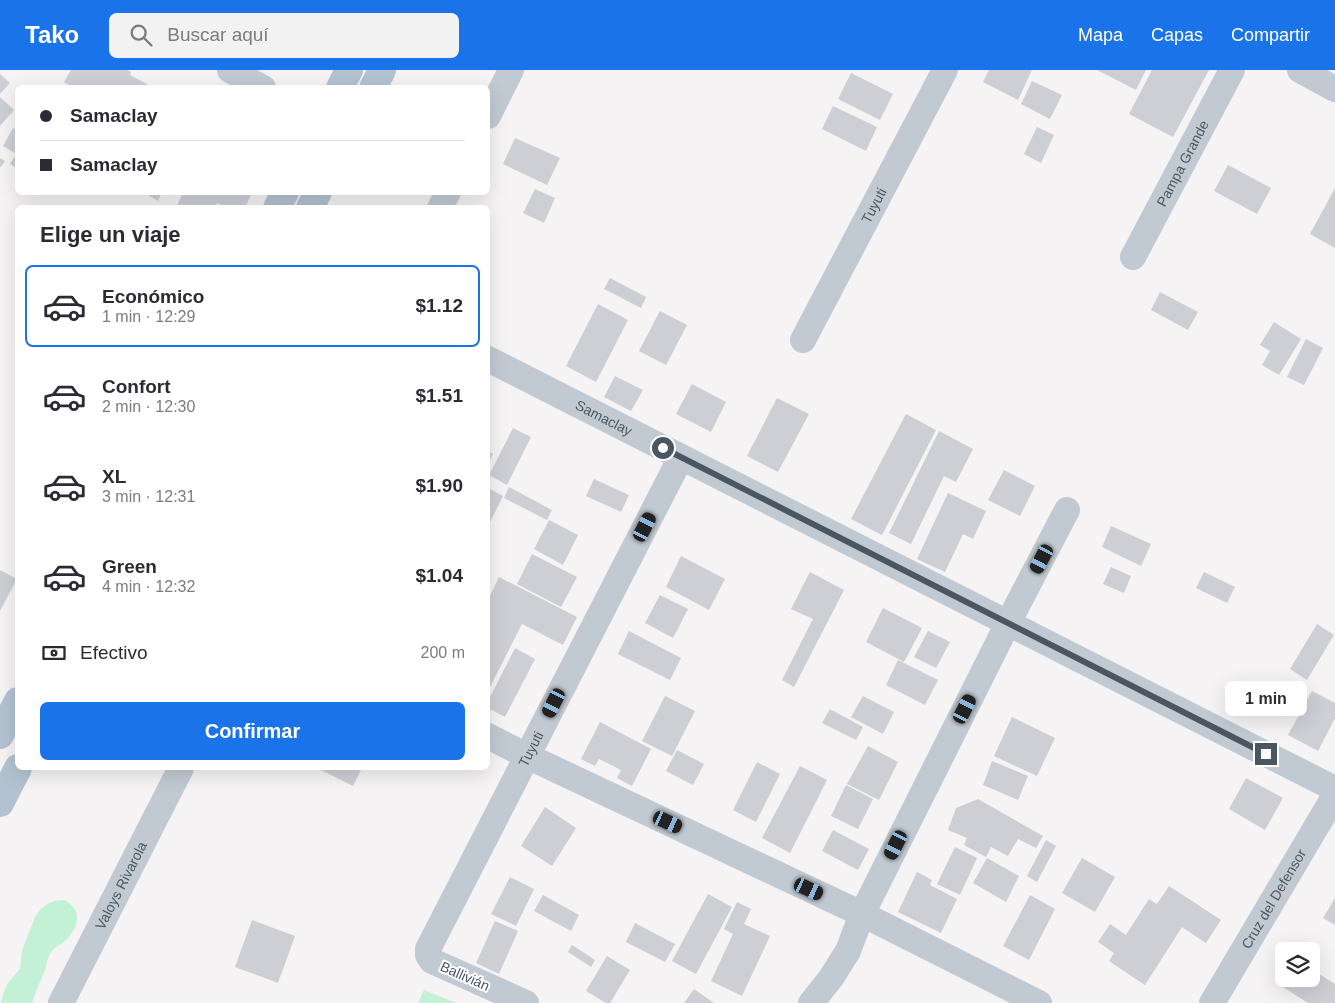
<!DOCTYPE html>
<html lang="es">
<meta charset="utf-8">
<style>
:root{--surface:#fff;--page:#f2f2f3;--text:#2b2b33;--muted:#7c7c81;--line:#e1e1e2;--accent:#1a73e8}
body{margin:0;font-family:Helvetica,sans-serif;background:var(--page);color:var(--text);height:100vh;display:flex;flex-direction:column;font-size:19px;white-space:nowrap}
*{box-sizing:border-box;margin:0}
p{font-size:16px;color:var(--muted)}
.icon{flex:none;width:28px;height:28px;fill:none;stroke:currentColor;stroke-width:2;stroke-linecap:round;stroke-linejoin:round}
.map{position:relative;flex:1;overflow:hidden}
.sheet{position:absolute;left:15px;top:135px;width:475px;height:565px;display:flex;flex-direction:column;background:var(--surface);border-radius:8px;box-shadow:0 5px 20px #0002}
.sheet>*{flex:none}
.hud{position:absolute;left:15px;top:15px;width:475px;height:110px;border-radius:8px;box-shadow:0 5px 20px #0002;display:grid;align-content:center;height:110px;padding:0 25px;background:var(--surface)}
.controls{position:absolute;left:1275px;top:872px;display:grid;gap:10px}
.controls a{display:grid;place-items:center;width:45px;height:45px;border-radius:8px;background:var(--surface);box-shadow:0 5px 20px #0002;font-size:25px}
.end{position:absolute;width:22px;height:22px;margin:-11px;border:6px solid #4a5661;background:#fff;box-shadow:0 0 0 2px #fff}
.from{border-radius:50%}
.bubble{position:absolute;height:35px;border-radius:8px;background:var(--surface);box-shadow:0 5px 20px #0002;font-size:16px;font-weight:700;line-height:35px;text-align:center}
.car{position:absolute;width:15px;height:30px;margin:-15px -8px;border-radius:6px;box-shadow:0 0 4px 1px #0007;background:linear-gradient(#222 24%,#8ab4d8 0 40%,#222 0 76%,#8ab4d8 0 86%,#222 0)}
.hud b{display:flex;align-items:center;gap:18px;height:48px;font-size:19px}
.hud b+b{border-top:1px solid var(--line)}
.hud i{width:12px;height:12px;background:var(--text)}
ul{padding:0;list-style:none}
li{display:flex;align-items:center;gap:15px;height:82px;margin:0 10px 8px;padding:0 15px;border:2px solid transparent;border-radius:8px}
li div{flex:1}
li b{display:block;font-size:19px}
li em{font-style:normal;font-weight:700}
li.on{border-color:var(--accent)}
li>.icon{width:45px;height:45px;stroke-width:1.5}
h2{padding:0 25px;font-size:22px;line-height:60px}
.pay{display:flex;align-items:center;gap:12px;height:55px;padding:0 25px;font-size:19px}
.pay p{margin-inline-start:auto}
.cta{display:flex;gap:10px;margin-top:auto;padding:10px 25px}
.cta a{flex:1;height:58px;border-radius:8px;background:var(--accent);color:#fff;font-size:20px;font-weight:700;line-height:58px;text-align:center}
header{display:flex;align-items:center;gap:30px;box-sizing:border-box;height:70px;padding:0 25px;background:var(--accent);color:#fff}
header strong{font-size:24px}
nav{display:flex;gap:28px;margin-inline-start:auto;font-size:18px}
.search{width:350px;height:45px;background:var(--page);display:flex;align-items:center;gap:12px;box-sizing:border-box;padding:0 18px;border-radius:8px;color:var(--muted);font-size:19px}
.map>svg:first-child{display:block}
.green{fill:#c3f1d5}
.building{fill:#cdcfd5}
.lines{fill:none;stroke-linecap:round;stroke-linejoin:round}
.minor{stroke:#c1cad2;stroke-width:26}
.major{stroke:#b3c2d1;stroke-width:28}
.route{stroke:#4a5661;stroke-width:6}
.labels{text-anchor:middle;stroke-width:4;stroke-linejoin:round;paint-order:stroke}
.street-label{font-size:14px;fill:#4a5661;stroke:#fff}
</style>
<header>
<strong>Tako</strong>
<div class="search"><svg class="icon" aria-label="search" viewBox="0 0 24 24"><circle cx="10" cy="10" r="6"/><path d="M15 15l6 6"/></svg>Buscar aquí</div>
<nav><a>Mapa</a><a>Capas</a><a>Compartir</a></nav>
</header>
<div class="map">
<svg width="1335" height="933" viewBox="0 0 1335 933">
<rect width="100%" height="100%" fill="#f5f3f3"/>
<g class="green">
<path d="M 64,830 C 82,839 80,855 67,869 C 63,874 56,876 52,881 C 47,887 47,894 45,900 C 40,911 36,922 32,933 L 1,933 L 4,921 L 8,913 L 20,899 L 22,881 L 35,847 L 40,840 L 47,834 L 55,831 Z"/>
<path d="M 424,920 L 456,933 L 418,933 Z"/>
</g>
<g class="building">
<path d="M 71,0 L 127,0 L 131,2 L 130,5 L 147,14 L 145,18 L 74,18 L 64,12 Z"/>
<path d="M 989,0 L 1032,0 L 1018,30 L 983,12 Z"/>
<path d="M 1097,0 L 1146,0 L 1136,20 Z"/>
<path d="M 1152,0 L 1209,0 L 1173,67 L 1129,44 Z"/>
<path d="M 851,3 L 893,24 L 880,50 L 838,29 Z"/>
<path d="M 0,4 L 10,13 L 0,24 Z"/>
<path d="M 1032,11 L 1062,25 L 1050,49 L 1021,34 Z"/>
<path d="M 0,27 L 14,40 L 0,56 Z"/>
<path d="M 833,36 L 877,57 L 866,81 L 822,59 Z"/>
<path d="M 1037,57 L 1054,65 L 1041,93 L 1024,84 Z"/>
<path d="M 13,58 L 18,60 L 18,99 L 10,94 L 16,84 L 3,76 Z"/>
<path d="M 515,68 L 560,88 L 547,115 L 503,94 Z"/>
<path d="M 0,88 L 5,91 L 0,98 Z"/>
<path d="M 1228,95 L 1271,118 L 1257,144 L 1214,121 Z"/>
<path d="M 1335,118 L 1335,178 L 1310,164 Z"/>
<path d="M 535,119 L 555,128 L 544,153 L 523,143 Z"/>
<path d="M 143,122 L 162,122 L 158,131 Z"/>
<path d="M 183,122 L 252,122 L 245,138 L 227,138 L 217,133 L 215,138 L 176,138 Z"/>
<path d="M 610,208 L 646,227 L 641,238 L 604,219 Z"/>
<path d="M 1160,222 L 1198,242 L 1188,260 L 1151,240 Z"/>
<path d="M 598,234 L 628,250 L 596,312 L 566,296 Z"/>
<path d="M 660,241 L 687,255 L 666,295 L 639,281 Z"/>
<path d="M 1274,252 L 1301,269 L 1279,305 L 1262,295 L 1270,281 L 1260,275 Z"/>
<path d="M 1306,269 L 1323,278 L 1304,315 L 1287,307 Z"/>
<path d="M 615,306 L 643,320 L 631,341 L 604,327 Z"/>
<path d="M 692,314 L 726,332 L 711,362 L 676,344 Z"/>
<path d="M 777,328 L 809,344 L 778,402 L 747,386 Z"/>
<path d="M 906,344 L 936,360 L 882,465 L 851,449 Z"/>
<path d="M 513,358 L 531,367 L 507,415 L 489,405 Z"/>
<path d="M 939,361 L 973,379 L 956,412 L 944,406 L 911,474 L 889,463 Z"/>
<path d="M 488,381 L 493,384 L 488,395 Z"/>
<path d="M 1004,400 L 1035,416 L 1020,446 L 988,430 Z"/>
<path d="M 594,409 L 629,425 L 621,442 L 586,426 Z"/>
<path d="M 509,417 L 552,440 L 547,450 L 504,428 Z"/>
<path d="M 488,418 L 503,426 L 488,456 Z"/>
<path d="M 948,423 L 986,441 L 973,469 L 963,464 L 945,502 L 917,489 Z"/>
<path d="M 549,450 L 578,465 L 563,495 L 534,479 Z"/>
<path d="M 1111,456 L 1151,474 L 1141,496 L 1102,477 Z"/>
<path d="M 532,484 L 577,507 L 561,537 L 517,514 Z"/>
<path d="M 681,486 L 725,509 L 709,540 L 666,517 Z"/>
<path d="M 1111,497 L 1131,506 L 1124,523 L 1103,514 Z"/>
<path d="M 0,500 L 17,509 L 0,541 Z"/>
<path d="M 810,502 L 844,520 L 794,617 L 782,610 L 813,549 L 791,539 Z"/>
<path d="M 1204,502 L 1235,517 L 1227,533 L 1196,518 Z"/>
<path d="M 499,507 L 577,547 L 563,575 L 522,554 L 488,621 L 488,530 Z"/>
<path d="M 660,525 L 688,539 L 673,568 L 645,553 Z"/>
<path d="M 883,538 L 922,558 L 904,592 L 866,572 Z"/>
<path d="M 1317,554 L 1334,565 L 1307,610 L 1290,599 Z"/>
<path d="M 629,561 L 681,588 L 670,610 L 618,584 Z"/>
<path d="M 928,561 L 950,572 L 936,598 L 914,587 Z"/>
<path d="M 515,578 L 535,589 L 505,647 L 488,638 L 488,631 Z"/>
<path d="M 898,590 L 938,610 L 925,635 L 886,615 Z"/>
<path d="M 1312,621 L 1335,633 L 1335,648 L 1318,681 L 1288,665 Z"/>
<path d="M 665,626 L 695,641 L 672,686 L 642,671 Z"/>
<path d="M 863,626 L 894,642 L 883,664 L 851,647 Z"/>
<path d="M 830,639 L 863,657 L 856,670 L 822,653 Z"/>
<path d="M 1012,647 L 1055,668 L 1037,706 L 994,686 Z"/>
<path d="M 600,652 L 651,679 L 632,716 L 617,708 L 621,700 L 599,689 L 595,696 L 581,689 Z"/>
<path d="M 868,676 L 898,692 L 879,730 L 847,714 Z"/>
<path d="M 677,680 L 704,694 L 693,715 L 666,701 Z"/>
<path d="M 992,691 L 1028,706 L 1018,730 L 983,715 Z"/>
<path d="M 757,692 L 780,704 L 756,752 L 733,740 Z"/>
<path d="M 800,696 L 827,710 L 790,783 L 762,768 Z"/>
<path d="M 317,698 L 362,698 L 353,716 Z"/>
<path d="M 1246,708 L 1283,728 L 1265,760 L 1229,739 Z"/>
<path d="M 846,715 L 873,729 L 858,759 L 831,746 Z"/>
<path d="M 978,729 L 1043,766 L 1036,778 L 1018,769 L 1008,786 L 991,777 L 986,787 L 964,775 L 967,768 L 948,760 L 956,738 Z"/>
<path d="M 545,737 L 576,758 L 552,796 L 521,776 Z"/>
<path d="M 833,760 L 869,779 L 858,800 L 822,781 Z"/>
<path d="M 1046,770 L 1056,776 L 1037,812 L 1027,806 Z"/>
<path d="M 955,777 L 977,788 L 960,825 L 937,814 Z"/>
<path d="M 987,788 L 1019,806 L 1006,832 L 973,813 Z"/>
<path d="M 1082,788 L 1115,807 L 1095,842 L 1062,823 Z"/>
<path d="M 917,802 L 932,810 L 930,815 L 957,829 L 941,863 L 898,842 Z"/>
<path d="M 510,807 L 534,819 L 516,856 L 491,844 Z"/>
<path d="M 1169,816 L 1221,850 L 1206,873 L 1182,857 L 1145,915 L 1109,891 L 1114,883 L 1098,872 L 1110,854 L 1126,865 L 1149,829 L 1157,834 Z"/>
<path d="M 708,824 L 732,837 L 696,904 L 672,891 Z"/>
<path d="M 543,825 L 579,845 L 571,861 L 534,841 Z"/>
<path d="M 1030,825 L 1055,839 L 1029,890 L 1003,876 Z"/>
<path d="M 1335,828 L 1335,855 L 1323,848 Z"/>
<path d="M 737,832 L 751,839 L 744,854 L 770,866 L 742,926 L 711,911 L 733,864 L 724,859 Z"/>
<path d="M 252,850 L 295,866 L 278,913 L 235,897 Z"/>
<path d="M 495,851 L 518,861 L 499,904 L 476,893 Z"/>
<path d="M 635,853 L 675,874 L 665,892 L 626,872 Z"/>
<path d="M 572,875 L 595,890 L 591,897 L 568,882 Z"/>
<path d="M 607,886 L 630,900 L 610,933 L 606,933 L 586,921 Z"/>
<path d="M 1311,899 L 1335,914 L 1335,933 L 1308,933 L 1283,917 L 1288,909 L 1311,909 Z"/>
<path d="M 694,919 L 714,933 L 684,933 Z"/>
</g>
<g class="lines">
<g class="minor">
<path d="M 230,0 L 263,18"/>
<path d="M 1300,0 L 1335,19"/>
<path d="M 488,46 L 511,0"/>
<path d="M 440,138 L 448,122"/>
<path id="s1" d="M 1133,187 L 1232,0"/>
<path id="s2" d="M 803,270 L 945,0"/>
<path id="s3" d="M 488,289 L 1335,719"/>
<path d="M 488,666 L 527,686 L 862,844 L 1039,933"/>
<path id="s4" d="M 61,933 L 181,698"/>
<path id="s5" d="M 526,933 L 432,891 L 428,885 L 428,879 L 681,387"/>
<path d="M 811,933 L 831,908 L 848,881 L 862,844 L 1008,553 L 1067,440"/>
<path id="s6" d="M 1212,933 L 1335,725"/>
</g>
<g class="major">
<path d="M 340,18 L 349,0"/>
<path d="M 373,18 L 382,0"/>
<path d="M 277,138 L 285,122"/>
<path d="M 310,138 L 318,122"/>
<path d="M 0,665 L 18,631"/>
<path d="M 0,733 L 18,698"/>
</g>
</g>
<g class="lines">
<path class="route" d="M 663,378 L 1266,684"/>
</g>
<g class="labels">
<g class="street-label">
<text dy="5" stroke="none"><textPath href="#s1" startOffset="106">Pampa Grande</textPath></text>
<text dy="5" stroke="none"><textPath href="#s2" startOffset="152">Tuyuti</textPath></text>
<text dy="5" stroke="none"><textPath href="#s3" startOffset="130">Samaclay</textPath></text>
<text dy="5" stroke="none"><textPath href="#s5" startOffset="341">Tuyuti</textPath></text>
<text dy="5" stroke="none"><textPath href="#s4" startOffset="132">Valoys Rivarola</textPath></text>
<text dy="5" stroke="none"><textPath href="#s6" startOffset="121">Cruz del Defensor</textPath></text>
<text transform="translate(465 906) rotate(24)" y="5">Ballivián</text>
</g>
</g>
</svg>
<div class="controls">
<a><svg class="icon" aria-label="layers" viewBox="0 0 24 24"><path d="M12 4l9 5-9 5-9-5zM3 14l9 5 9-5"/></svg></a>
</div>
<i class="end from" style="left:663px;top:378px"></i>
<i class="end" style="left:1266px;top:684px"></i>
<div class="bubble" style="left:1225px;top:611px;width:82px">1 min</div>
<i class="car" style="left:645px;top:457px;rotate:27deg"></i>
<i class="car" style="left:1042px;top:489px;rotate:208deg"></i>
<i class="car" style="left:554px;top:633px;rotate:207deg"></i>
<i class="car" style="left:965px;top:639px;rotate:27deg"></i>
<i class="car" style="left:668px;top:752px;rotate:115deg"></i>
<i class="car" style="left:896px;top:775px;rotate:207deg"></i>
<i class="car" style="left:809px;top:819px;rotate:115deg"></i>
<div class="hud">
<b><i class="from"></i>Samaclay</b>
<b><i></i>Samaclay</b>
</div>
<section class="sheet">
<h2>Elige un viaje</h2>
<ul>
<li class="on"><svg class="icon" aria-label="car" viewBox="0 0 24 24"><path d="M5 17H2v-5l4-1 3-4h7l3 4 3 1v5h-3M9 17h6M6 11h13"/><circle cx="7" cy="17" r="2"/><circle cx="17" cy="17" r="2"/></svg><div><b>Económico</b><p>1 min · 12:29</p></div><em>$1.12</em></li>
<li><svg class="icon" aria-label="car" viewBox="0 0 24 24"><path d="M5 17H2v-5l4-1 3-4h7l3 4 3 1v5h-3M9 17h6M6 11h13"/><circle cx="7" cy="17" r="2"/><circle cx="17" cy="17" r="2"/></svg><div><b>Confort</b><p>2 min · 12:30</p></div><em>$1.51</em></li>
<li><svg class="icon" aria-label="car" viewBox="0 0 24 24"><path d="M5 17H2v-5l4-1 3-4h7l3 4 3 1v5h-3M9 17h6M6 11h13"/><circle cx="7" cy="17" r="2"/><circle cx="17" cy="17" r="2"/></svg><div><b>XL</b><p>3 min · 12:31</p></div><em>$1.90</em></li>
<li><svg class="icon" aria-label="car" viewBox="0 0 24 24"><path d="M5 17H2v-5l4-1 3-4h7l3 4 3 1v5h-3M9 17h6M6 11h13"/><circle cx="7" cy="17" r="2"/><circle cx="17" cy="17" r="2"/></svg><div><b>Green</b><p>4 min · 12:32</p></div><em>$1.04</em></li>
</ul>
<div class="pay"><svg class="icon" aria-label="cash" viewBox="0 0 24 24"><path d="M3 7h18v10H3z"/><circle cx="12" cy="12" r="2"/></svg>Efectivo<p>200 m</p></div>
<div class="cta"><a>Confirmar</a></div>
</section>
</div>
